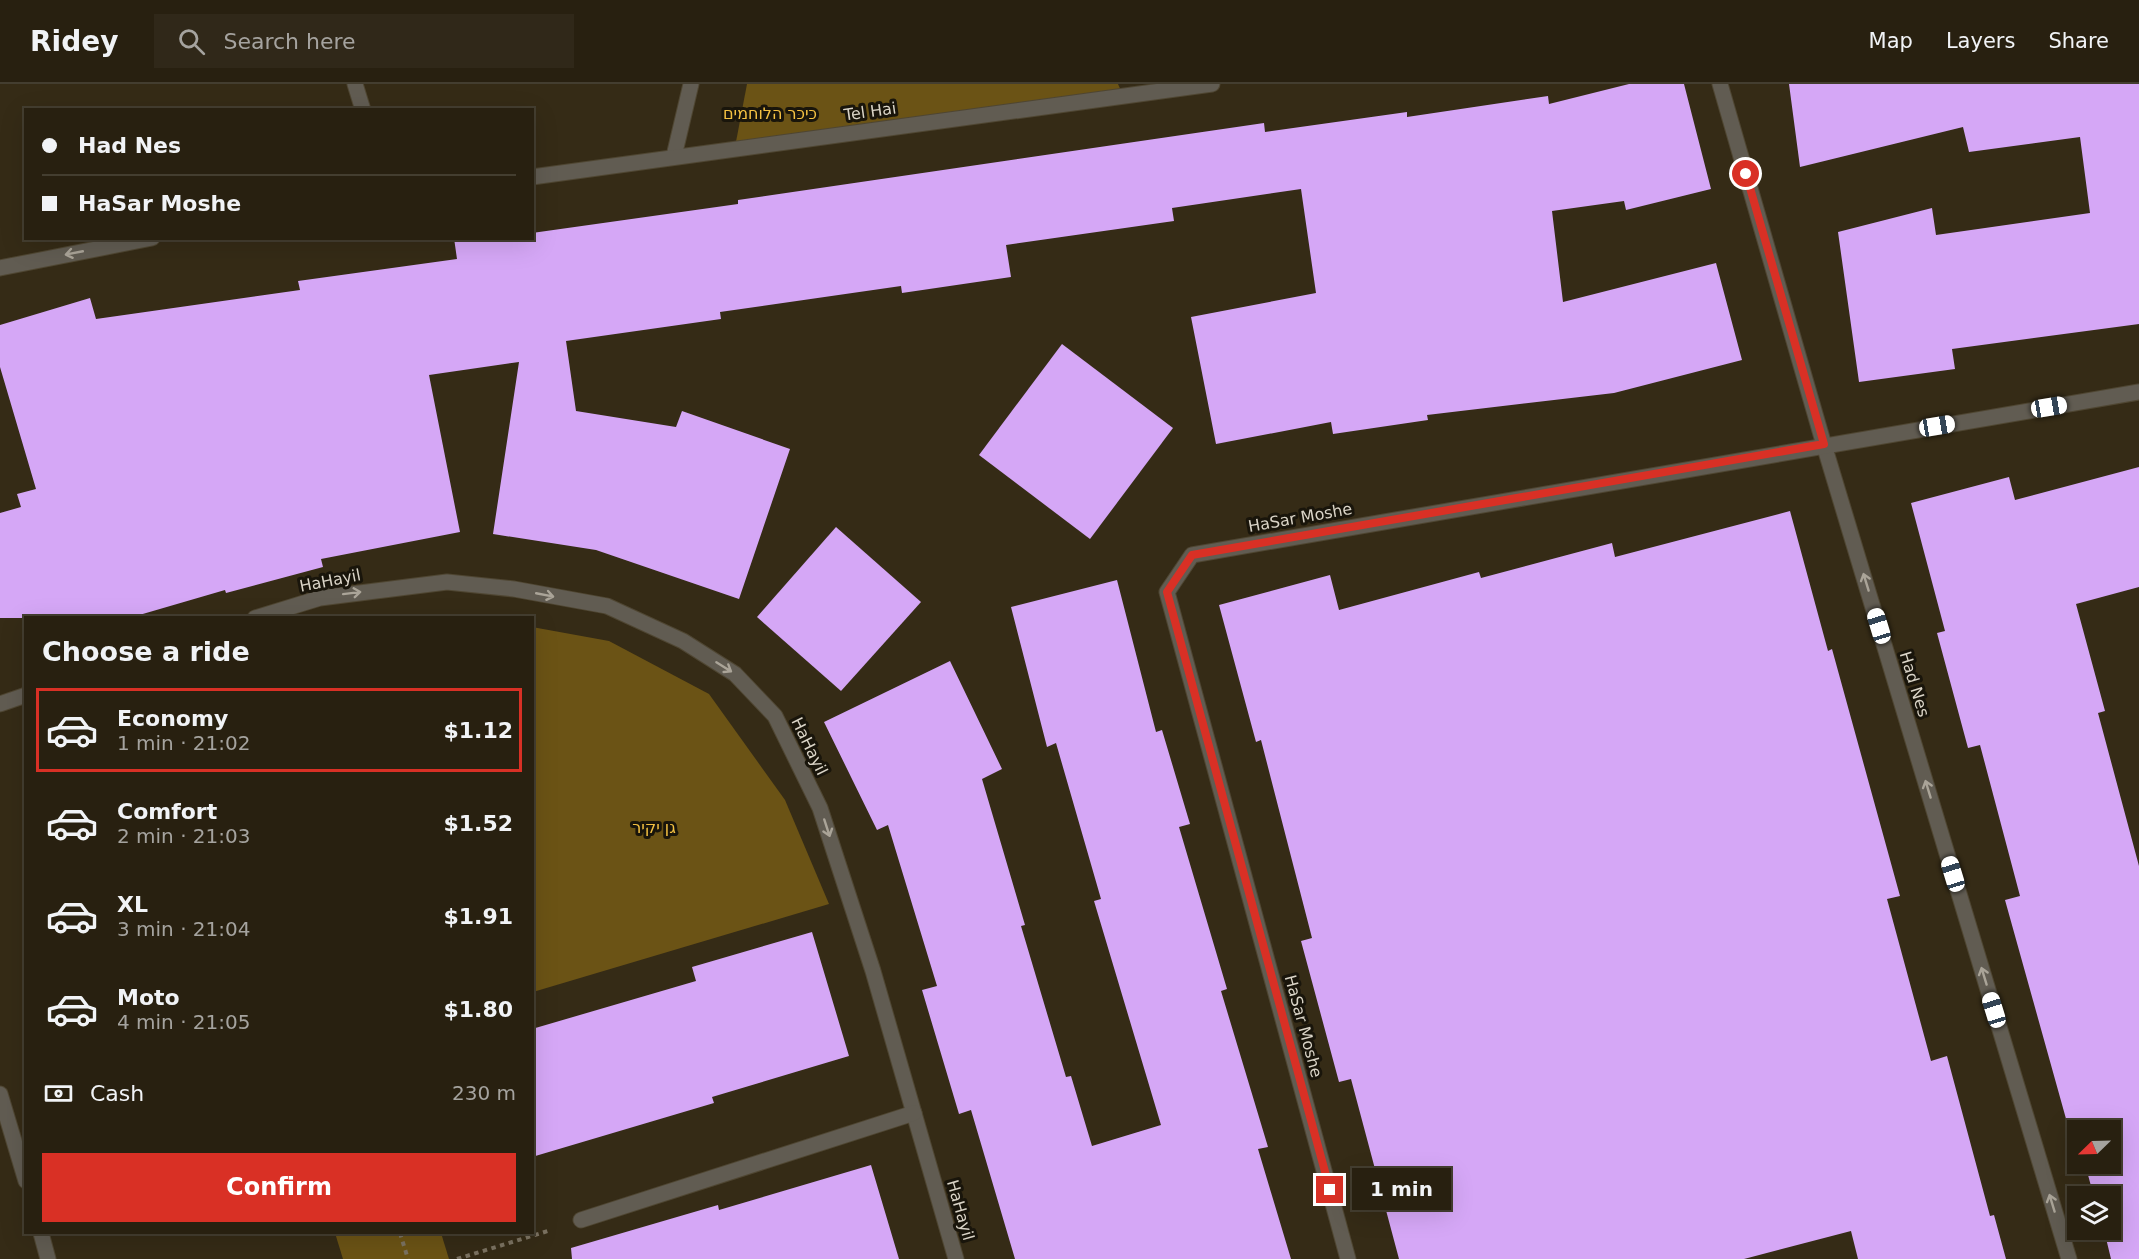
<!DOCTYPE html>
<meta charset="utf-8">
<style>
:root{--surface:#282010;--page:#302819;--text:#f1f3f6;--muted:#a5a39f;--line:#443e30;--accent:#d93025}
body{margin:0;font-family:"DejaVu Sans","Noto Sans Hebrew",sans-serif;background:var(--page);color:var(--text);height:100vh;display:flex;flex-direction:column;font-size:22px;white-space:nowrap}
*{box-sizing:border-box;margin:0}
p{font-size:20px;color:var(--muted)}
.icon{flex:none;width:33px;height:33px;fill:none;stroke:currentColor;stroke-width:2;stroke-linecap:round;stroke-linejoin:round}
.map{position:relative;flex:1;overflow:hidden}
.drawer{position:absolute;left:24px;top:532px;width:510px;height:618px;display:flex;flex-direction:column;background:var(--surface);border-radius:0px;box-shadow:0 6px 24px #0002,0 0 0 2px var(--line)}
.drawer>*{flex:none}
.hud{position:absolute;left:24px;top:24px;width:510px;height:132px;border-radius:0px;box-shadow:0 6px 24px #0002,0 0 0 2px var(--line);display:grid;align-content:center;height:132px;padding:0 18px;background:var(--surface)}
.needle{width:39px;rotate:247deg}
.tools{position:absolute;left:2067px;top:1036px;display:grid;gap:12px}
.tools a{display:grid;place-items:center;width:54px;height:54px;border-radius:0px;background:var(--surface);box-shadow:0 6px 24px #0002,0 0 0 2px var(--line);font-size:30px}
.end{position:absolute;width:27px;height:27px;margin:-14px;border:8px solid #d93025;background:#fff;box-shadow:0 0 0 3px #fff}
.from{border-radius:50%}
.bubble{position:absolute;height:42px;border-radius:0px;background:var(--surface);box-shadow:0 6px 24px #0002,0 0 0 2px var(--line);font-size:20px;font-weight:700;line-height:42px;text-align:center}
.car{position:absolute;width:18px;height:36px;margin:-18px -9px;border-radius:8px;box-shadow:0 0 4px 2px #0007;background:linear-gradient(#fff 24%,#345 0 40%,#fff 0 76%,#345 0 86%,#fff 0)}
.hud b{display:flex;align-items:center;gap:21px;height:57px;font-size:22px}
.hud b+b{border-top:2px solid var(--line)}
.hud i{width:15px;height:15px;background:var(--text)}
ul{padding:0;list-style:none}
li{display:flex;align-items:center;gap:18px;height:84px;margin:0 12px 9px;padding:0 6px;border:3px solid transparent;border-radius:0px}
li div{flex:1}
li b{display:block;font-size:22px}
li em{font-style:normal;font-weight:700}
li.active{border-color:var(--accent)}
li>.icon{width:54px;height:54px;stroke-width:1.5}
h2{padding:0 18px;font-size:27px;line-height:72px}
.pay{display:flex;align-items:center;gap:15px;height:66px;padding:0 18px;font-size:22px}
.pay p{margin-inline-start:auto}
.primary-button{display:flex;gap:12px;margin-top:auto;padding:12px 18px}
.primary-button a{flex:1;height:69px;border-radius:0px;background:var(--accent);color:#fff;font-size:24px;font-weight:700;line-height:69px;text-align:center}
header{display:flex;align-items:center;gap:36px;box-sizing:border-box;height:84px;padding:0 30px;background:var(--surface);border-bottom:2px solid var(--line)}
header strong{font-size:28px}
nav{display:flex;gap:33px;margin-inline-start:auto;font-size:21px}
.search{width:420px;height:54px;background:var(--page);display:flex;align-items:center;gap:15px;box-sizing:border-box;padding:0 21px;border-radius:0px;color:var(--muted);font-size:22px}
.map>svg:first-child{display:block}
.green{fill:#6b5315}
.building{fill:#d5a7f6}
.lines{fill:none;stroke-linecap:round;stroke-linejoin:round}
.street-casing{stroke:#4f4632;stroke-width:17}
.path{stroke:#7b7261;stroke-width:4;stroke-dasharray:4.5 4.5;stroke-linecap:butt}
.street{stroke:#615c52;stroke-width:15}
.oneway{stroke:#aaa498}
.route{stroke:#d93025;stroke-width:8}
.labels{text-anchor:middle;stroke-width:6;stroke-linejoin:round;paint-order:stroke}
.street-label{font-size:16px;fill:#dad4c7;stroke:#19150b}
.park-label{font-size:16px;fill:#f4c142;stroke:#19150b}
</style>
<header>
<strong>Ridey</strong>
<div class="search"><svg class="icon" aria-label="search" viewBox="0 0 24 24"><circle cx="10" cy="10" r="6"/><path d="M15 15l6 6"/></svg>Search here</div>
<nav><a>Map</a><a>Layers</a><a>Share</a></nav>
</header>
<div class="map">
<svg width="2139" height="1175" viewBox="0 0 2139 1175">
<rect width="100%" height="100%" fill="#352b16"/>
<g class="green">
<path d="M 747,0 L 1118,0 L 1123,11 L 735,63 Z"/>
<path d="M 532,543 L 609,557 L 709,610 L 785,716 L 829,820 L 533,908 Z"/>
<path d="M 335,1149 L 441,1149 L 449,1175 L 343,1175 Z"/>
</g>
<g class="building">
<path d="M 1629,0 L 1684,0 L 1711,105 L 1626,126 L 1624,117 L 1552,127 L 1563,218 L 1716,179 L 1742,276 L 1614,309 L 1427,331 L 1428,336 L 1333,350 L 1331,338 L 1216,360 L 1191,233 L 1316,209 L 1301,105 L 1172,124 L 1174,137 L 1006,161 L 1011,193 L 902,209 L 901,202 L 720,228 L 721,235 L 566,257 L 576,327 L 676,343 L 682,327 L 790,365 L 739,515 L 596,466 L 493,450 L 519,278 L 429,291 L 460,448 L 321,475 L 323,483 L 226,509 L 225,506 L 129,534 L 0,534 L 0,429 L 21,423 L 17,410 L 36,405 L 0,283 L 0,241 L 90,214 L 96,235 L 300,206 L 298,197 L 457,175 L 454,154 L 532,154 L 532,149 L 738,120 L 738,116 L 1264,39 L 1265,48 L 1407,28 L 1407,33 L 1548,12 L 1549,20 Z"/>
<path d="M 1789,0 L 2139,0 L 2139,240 L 1952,265 L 1955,285 L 1859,298 L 1838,148 L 1932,124 L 1936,151 L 2090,129 L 2080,53 L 1969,68 L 1963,43 L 1800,83 Z"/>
<path d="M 1062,260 L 1173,344 L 1090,455 L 979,371 Z"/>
<path d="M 2139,383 L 2139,503 L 2076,520 L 2105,627 L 2098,629 L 2139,782 L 2139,1175 L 2111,1175 L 2104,1146 L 2110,1146 L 2110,1113 L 2094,1113 L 2085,1080 L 2110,1080 L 2110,1047 L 2078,1047 L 2078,1066 L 2075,1067 L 2005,816 L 2020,812 L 1980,661 L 1968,664 L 1937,549 L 1945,547 L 1911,419 L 2009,393 L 2015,416 Z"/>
<path d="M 1790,427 L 1828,567 L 1832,565 L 1900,812 L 1887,815 L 1931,977 L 1947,972 L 1990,1132 L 1994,1131 L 2006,1175 L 1858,1175 L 1851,1147 L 1744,1175 L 1399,1175 L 1351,995 L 1339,998 L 1301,857 L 1312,854 L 1261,656 L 1256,658 L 1219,521 L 1330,491 L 1339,526 L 1479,488 L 1481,494 L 1612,459 L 1615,473 Z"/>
<path d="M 836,443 L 921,518 L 841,607 L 757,533 Z"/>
<path d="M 1117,496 L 1156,648 L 1162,646 L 1190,740 L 1179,743 L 1227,905 L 1221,907 L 1268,1063 L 1258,1065 L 1291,1175 L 1015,1175 L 971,1026 L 959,1030 L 922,906 L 937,902 L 888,741 L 877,746 L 824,638 L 950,577 L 1002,685 L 982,695 L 1025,841 L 1021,842 L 1066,993 L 1071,992 L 1092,1062 L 1161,1041 L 1094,817 L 1101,815 L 1056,659 L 1047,663 L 1011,523 Z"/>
<path d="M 812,848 L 849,972 L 712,1013 L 714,1019 L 532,1073 L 532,945 L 696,897 L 692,883 Z"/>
<path d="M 871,1081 L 899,1175 L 572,1175 L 571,1164 L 718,1121 L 719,1126 Z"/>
</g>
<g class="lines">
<g class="street-casing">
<g id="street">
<path d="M 355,0 L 363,26"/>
<path d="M 1720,0 L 1824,361 L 2069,1175"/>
<path d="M 674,72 L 691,0"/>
<path d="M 532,93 L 1212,0"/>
<path d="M 0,184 L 152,154"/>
<path d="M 255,534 L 320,514 L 447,498 L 514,505 L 607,522 L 683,557 L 735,590 L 775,632 L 820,724 L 873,887 L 956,1175"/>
<path d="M 0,620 L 26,611"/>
<path d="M 0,1010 L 26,1097"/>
<path d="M 581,1136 L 914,1029"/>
<path d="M 41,1149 L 48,1175"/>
<path d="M 1348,1175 L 1167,508 L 1192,471 L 2139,308"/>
</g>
</g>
<g class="path">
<path d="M 400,1149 L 408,1175"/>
<path d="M 457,1175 L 551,1146"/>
</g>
<use href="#street" class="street"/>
</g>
<defs><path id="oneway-shaft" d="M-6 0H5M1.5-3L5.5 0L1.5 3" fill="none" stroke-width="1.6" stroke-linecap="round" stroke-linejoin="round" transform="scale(1.5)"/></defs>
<g class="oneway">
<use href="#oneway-shaft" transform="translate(74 169) rotate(169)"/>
<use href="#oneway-shaft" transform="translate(1866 498) rotate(-107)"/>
<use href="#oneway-shaft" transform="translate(352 509) rotate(-7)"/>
<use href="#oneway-shaft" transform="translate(545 511) rotate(11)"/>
<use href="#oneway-shaft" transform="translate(724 583) rotate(32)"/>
<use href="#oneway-shaft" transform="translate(1928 705) rotate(-107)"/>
<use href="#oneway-shaft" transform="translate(827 744) rotate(72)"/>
<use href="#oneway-shaft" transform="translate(1984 892) rotate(-107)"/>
<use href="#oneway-shaft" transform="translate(2052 1119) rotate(-107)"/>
</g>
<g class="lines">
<path class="route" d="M 1330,1106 L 1167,508 L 1192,471 L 1824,360 L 1746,90"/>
</g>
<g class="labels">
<g class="street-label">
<text transform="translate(870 27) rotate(-8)" y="6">Tel Hai</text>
<text transform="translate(1300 433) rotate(-10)" y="6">HaSar Moshe</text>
<text transform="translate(330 496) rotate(-11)" y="6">HaHayil</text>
<text transform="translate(1915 600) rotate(73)" y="6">Had Nes</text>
<text transform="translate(810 662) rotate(64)" y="6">HaHayil</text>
<text transform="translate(1304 942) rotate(75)" y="6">HaSar Moshe</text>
<text transform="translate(961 1126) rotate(74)" y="6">HaHayil</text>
</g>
<g class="park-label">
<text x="770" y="35">כיכר הלוחמים</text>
<text x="654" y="749">גן יקיר</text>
</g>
</g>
</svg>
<div class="tools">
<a><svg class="needle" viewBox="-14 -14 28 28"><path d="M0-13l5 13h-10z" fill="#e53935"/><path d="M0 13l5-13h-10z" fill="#a5a39f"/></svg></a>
<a><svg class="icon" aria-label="layers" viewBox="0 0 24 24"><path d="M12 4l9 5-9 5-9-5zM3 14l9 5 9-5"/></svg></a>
</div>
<i class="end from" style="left:1746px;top:90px"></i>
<i class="end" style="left:1330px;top:1106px"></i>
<div class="bubble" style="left:1352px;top:1084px;width:99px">1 min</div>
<i class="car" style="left:2049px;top:323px;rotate:81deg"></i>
<i class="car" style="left:1937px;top:342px;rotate:80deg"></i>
<i class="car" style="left:1879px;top:542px;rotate:343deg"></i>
<i class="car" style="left:1953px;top:790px;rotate:343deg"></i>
<i class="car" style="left:1994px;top:926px;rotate:343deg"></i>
<div class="hud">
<b><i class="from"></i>Had Nes</b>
<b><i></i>HaSar Moshe</b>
</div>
<section class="drawer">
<h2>Choose a ride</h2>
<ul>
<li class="active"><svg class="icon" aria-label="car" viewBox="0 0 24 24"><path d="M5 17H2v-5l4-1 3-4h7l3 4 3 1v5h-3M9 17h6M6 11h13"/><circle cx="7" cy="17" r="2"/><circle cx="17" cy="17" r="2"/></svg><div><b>Economy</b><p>1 min · 21:02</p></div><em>$1.12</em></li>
<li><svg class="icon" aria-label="car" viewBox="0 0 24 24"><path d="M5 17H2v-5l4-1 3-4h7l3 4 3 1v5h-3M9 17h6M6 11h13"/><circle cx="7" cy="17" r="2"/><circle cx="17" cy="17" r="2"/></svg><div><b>Comfort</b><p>2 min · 21:03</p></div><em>$1.52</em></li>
<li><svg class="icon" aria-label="car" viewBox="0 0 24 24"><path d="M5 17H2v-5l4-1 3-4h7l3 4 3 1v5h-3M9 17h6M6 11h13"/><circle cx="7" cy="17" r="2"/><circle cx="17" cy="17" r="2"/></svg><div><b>XL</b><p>3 min · 21:04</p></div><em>$1.91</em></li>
<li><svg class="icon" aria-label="car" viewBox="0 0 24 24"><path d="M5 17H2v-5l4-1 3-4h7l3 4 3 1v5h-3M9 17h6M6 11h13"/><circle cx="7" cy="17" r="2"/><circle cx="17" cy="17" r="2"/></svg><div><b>Moto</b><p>4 min · 21:05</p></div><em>$1.80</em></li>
</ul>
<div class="pay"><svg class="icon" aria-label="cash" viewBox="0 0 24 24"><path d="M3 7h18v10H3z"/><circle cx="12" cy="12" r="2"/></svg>Cash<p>230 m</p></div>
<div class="primary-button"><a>Confirm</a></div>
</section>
</div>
